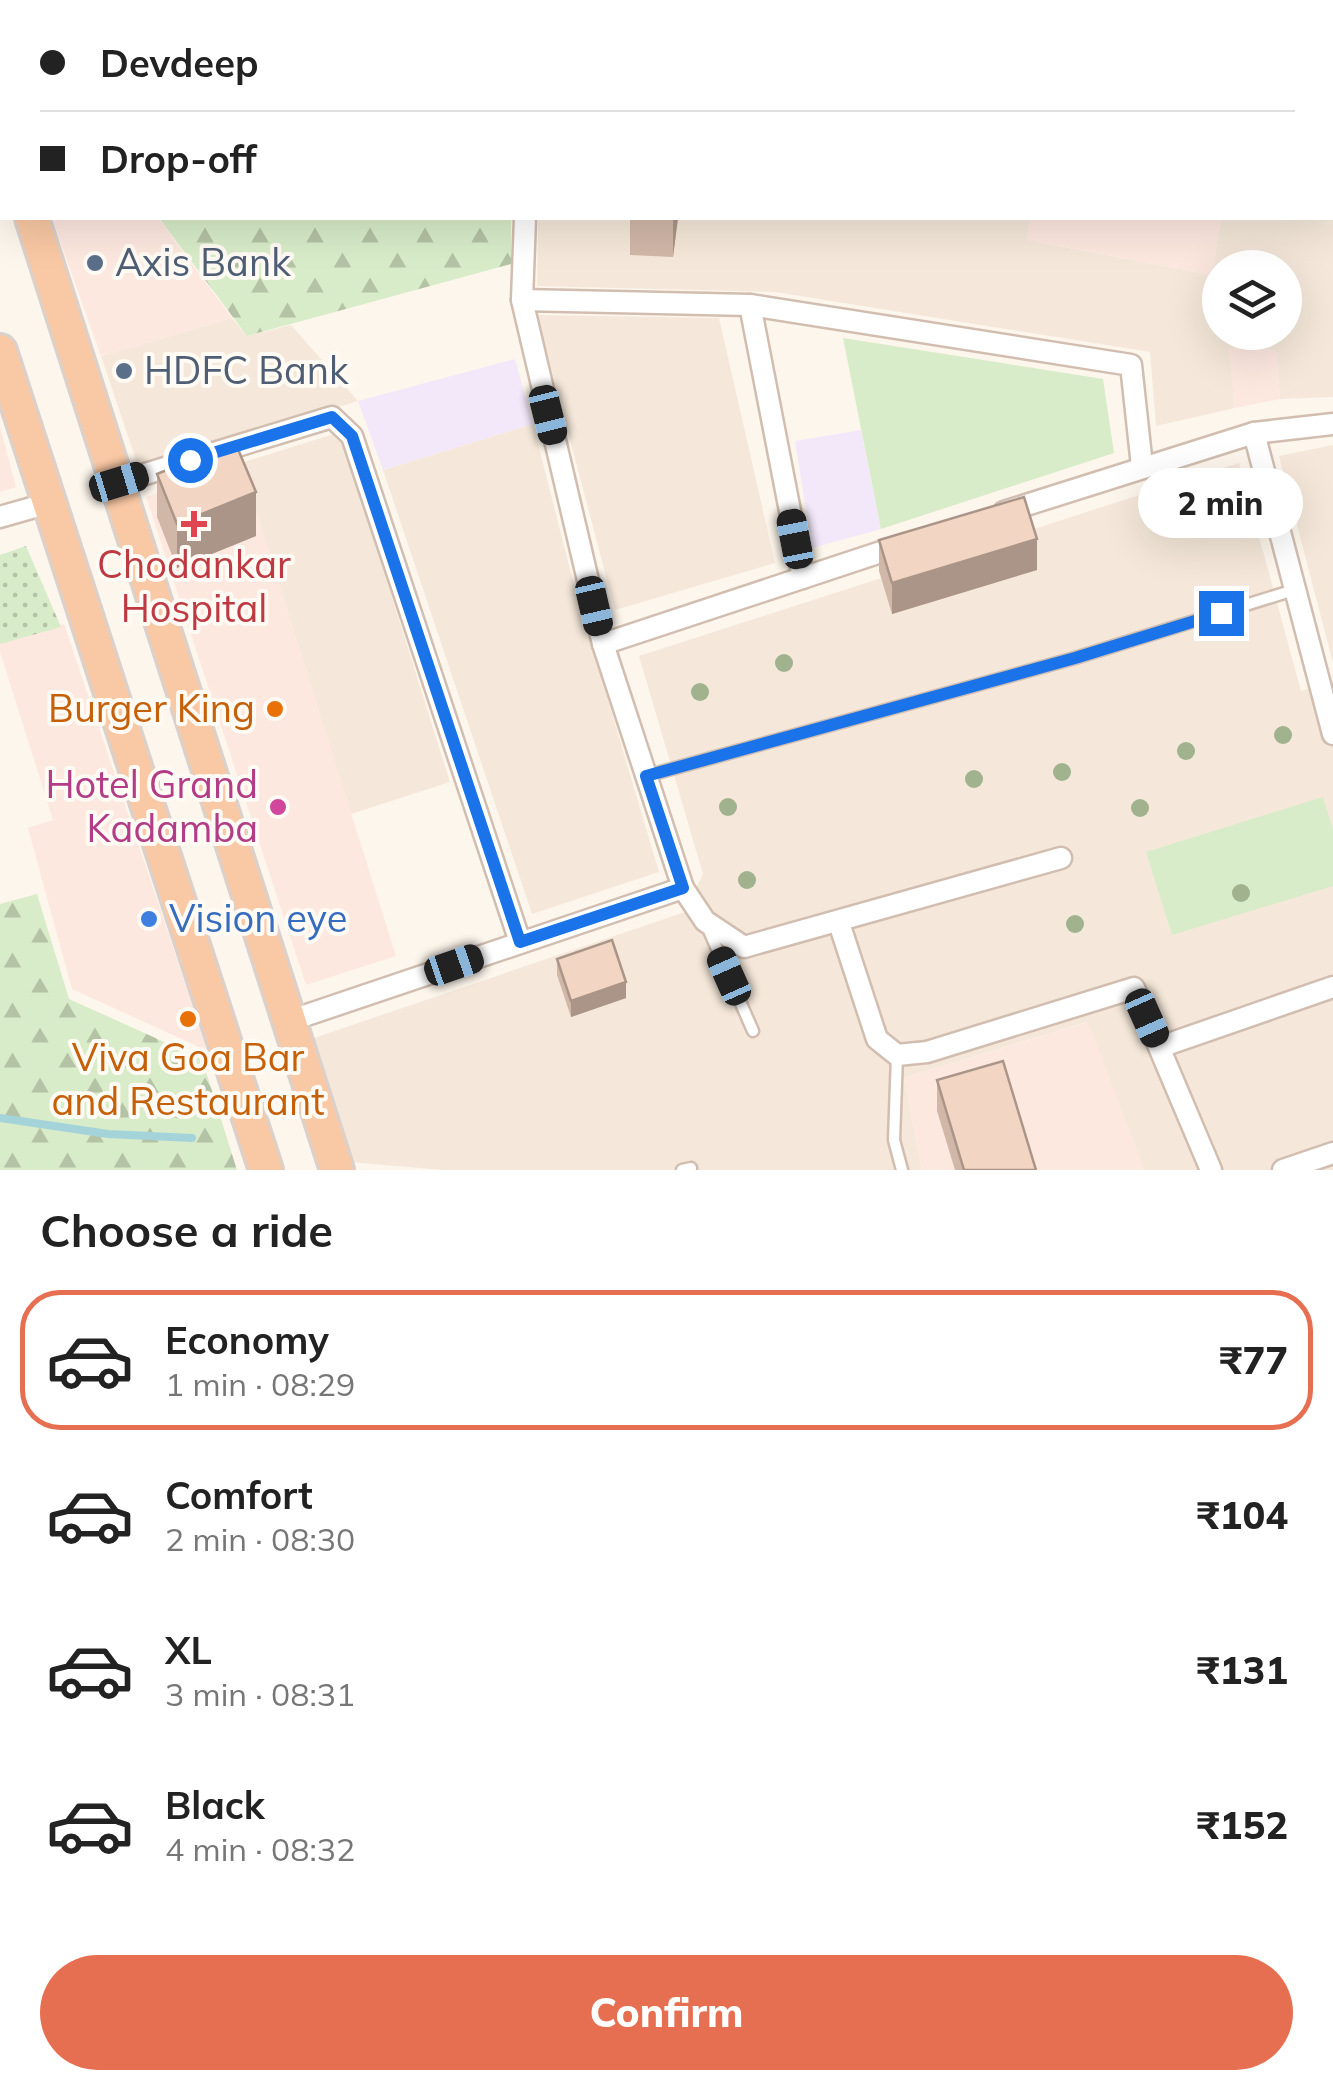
<!DOCTYPE html>
<meta charset="utf-8">
<style>
:root{--surface:#fff;--page:#f6f6f6;--text:#222;--muted:#767676;--line:#e0e0e0;--accent:#e76f51}
body{margin:0;font-family:Mulish,sans-serif;background:var(--page);color:var(--text);height:100vh;display:flex;flex-direction:column;font-size:38px;white-space:nowrap}
*{box-sizing:border-box;margin:0}
p{font-size:32px;color:var(--muted)}
.icon{flex:none;width:55px;height:55px;fill:none;stroke:currentColor;stroke-width:2;stroke-linecap:round;stroke-linejoin:round}
.map{position:relative;height:1170px;overflow:hidden}
.panel{display:flex;flex-direction:column;background:var(--surface);flex:1}
.panel>*{flex:none}
.top-card{position:absolute;left:0px;top:0px;width:1335px;height:220px;box-shadow:0 10px 40px #0002;display:grid;align-content:center;height:220px;padding:0 40px;background:var(--surface)}
.controls{position:absolute;left:1202px;top:250px;display:grid;gap:20px}
.controls a{display:grid;place-items:center;width:100px;height:100px;border-radius:50%;background:var(--surface);box-shadow:0 10px 40px #0002;font-size:50px}
.end{position:absolute;width:45px;height:45px;margin:-22px;border:12px solid #1a73e8;background:#fff;box-shadow:0 0 0 5px #fff}
.from{border-radius:50%}
.bubble{position:absolute;height:70px;border-radius:35px;background:var(--surface);box-shadow:0 10px 40px #0002;font-size:32px;font-weight:800;line-height:70px;text-align:center}
.car{position:absolute;width:30px;height:60px;margin:-30px -15px;border-radius:12px;box-shadow:0 0 8px 2px #0007;background:linear-gradient(#222 24%,#8ab4d8 0 40%,#222 0 76%,#8ab4d8 0 86%,#222 0)}
.top-card b{display:flex;align-items:center;gap:35px;height:95px;font-size:38px}
.top-card b+b{border-top:2px solid var(--line)}
.top-card i{width:25px;height:25px;background:var(--text)}
ul{padding:0;list-style:none}
li{display:flex;align-items:center;gap:30px;height:140px;margin:0 20px 15px;padding:0 20px;border:5px solid transparent;border-radius:40px}
li div{flex:1}
li b{display:block;font-size:38px}
li em{font-style:normal;font-weight:800}
li.current{border-color:var(--accent)}
li>.icon{width:90px;height:90px;stroke-width:1.5}
h2{padding:0 40px;font-size:45px;line-height:120px}
.cta{display:flex;gap:20px;margin-top:auto;padding:20px 40px}
.cta a{flex:1;height:115px;border-radius:60px;background:var(--accent);color:#fff;font-size:40px;font-weight:800;line-height:115px;text-align:center}
.map>svg:first-child{display:block}
.residential{fill:#f5e8da;fill-rule:evenodd}
.commercial{fill:#fde8e0}
.education{fill:#f3e8fa}
.grass{fill:url(#grass-dots)}
.forest{fill:url(#forest-firs)}
.park{fill:#d8ecc9}
.lines{fill:none;stroke-linecap:round;stroke-linejoin:round}
.stream{stroke:#a5d3da;stroke-width:8}
.service-casing{stroke:#d1beb0;stroke-width:15}
.minor-casing{stroke:#d1beb0;stroke-width:25}
.tertiary-casing{stroke:#d1beb0;stroke-width:30}
.trunk-casing{stroke:#dad1cd;stroke-width:38}
.service{stroke:#fff;stroke-width:10}
.minor{stroke:#fff;stroke-width:20}
.tertiary{stroke:#fff;stroke-width:25}
.trunk{stroke:#f9c8a4;stroke-width:32}
.tree{fill:#a0b28e}
.wall{fill:#d1b7a8}
.shaded-wall{fill:#aa9588}
.building{fill:#f3d5c3;stroke:#aa9588;stroke-width:2.5}
.route{stroke:#1a73e8;stroke-width:12}
.service-dot{fill:#5c6f8a;stroke:#fffaf3;stroke-width:4}
.health-dot{fill:#e0444e;stroke:#fffaf3;stroke-width:4}
.food-dot{fill:#e8710a;stroke:#fffaf3;stroke-width:4}
.hotel-dot{fill:#d1479c;stroke:#fffaf3;stroke-width:4}
.shop-dot{fill:#3f7fe0;stroke:#fffaf3;stroke-width:4}
.labels{text-anchor:middle;stroke-width:8;stroke-linejoin:round;paint-order:stroke}
.service-label{font-size:38px;fill:#4e5e75;stroke:#fffaf3;text-anchor:start}
.health-label{font-size:38px;fill:#be3a42;stroke:#fffaf3}
.food-label{font-size:38px;fill:#c56008;stroke:#fffaf3;text-anchor:end}
.hotel-label{font-size:38px;fill:#b23c85;stroke:#fffaf3;text-anchor:end}
.shop-label{font-size:38px;fill:#366cbe;stroke:#fffaf3;text-anchor:start}
</style>
<div class="map">
<svg width="1333" height="1170" viewBox="0 0 1333 1170">
<defs>
<pattern id="grass-dots" width="8" height="8" patternUnits="userSpaceOnUse" patternTransform="scale(2.5)"><rect width="8" height="8" fill="#d8ecc9"/><path d="M2 2h.1M6 6h.1" fill="none" stroke="#b4c2a5" stroke-width="1.8" stroke-linecap="round"/></pattern>
<pattern id="forest-firs" width="22" height="20" patternUnits="userSpaceOnUse" patternTransform="scale(2.5)"><rect width="22" height="20" fill="#d8ecc9"/><path d="M5 1l3.5 6h-7zM16 11l3.5 6h-7z" fill="#b4c2a5"/></pattern>
</defs>
<rect width="100%" height="100%" fill="#fdf6ec"/>
<g class="residential">
<path d="M 259,0 L 454,0 L 259,2 Z"/>
<path d="M 717,0 L 902,0 L 730,2 Z"/>
<path d="M 1132,0 L 1333,0 L 1333,108 L 1332,2 L 1132,2 Z"/>
<path d="M 1333,152 L 1333,397 L 1280,399 L 1276,350 L 1229,348 L 1235,408 L 1156,426 L 1150,352 L 775,292 L 537,286 L 538,218 L 1030,218 L 1027,240 L 1212,275 L 1221,218 L 1332,218 ZM 1220,268 L 1285,268 L 1285,332 L 1220,332 Z"/>
<path d="M 537,315 L 719,318 L 775,563 L 615,610 Z"/>
<path d="M 232,318 L 247,336 L 291,325 L 358,401 L 139,469 L 101,356 Z"/>
<path d="M 533,424 L 575,589 L 659,872 L 532,914 L 383,470 Z"/>
<path d="M 340,432 L 450,782 L 351,814 L 241,463 Z"/>
<path d="M 1333,445 L 1333,663 L 1279,456 Z"/>
<path d="M 1239,463 L 1301,691 L 1333,681 L 1333,1170 L 1144,1170 L 1087,1022 L 904,1078 L 922,1170 L 443,1170 L 350,1162 L 311,1039 L 685,912 L 703,874 L 639,656 Z"/>
</g>
<g class="commercial">
<path d="M 52,218 L 158,218 L 232,318 L 101,356 Z"/>
<path d="M 1030,218 L 1221,218 L 1212,275 L 1027,240 Z"/>
<path d="M 1228,348 L 1276,350 L 1280,399 L 1235,408 Z"/>
<path d="M 0,427 L 16,487 L 0,492 Z"/>
<path d="M 241,463 L 396,956 L 306,985 L 146,497 Z"/>
<path d="M 64,624 L 208,1051 L 72,989 L 28,828 L 53,820 L 0,652 L 0,641 Z"/>
<path d="M 1088,1022 L 1144,1170 L 922,1170 L 904,1078 Z"/>
</g>
<g class="education">
<path d="M 515,359 L 533,424 L 383,470 L 358,401 Z"/>
<path d="M 861,430 L 881,529 L 812,548 L 795,441 Z"/>
</g>
<path class="grass" d="M 26,546 L 61,627 L 0,644 L 0,555 Z"/>
<g class="forest">
<path d="M 159,218 L 511,218 L 511,264 L 247,336 Z"/>
<path d="M 37,894 L 69,999 L 202,1059 L 237,1170 L 0,1170 L 0,904 Z"/>
</g>
<g class="park">
<path d="M 843,338 L 1103,379 L 1114,453 L 881,529 Z"/>
<path d="M 1323,797 L 1333,830 L 1333,886 L 1172,935 L 1146,852 Z"/>
</g>
<g class="lines">
<path class="stream" d="M 0,1118 L 108,1134 L 192,1138"/>
<g class="service-casing">
<g id="service">
<path d="M 122,2 L 125,0"/>
<path d="M 646,776 L 1075,658 L 1294,590"/>
<path d="M 707,926 L 753,1031"/>
<path d="M 897,1055 L 894,1140 L 902,1170"/>
<path d="M 682,1170 L 691,1168"/>
</g>
</g>
<g class="minor-casing">
<g id="minor">
<path d="M 535,2 L 535,0"/>
<path d="M 916,2 L 916,0"/>
<path d="M 525,218 L 522,300 L 603,644 L 683,888 L 705,921 L 744,947 L 1061,858"/>
<path d="M 522,300 L 750,305 L 1131,365 L 1142,466"/>
<path d="M 750,305 L 803,578"/>
<path d="M 1254,433 L 1333,734"/>
<path d="M 119,482 L 332,417 L 352,436 L 520,942"/>
<path d="M 1004,512 L 1254,433 L 1333,424"/>
<path d="M 0,517 L 49,503"/>
<path d="M 603,644 L 905,544"/>
<path d="M 839,923 L 877,1039 L 897,1055 L 927,1052 L 1134,988 L 1211,1170"/>
<path d="M 289,1021 L 683,888"/>
<path d="M 1160,1047 L 1333,987"/>
<path d="M 1283,1170 L 1333,1153"/>
</g>
</g>
<g class="tertiary-casing">
<path id="tertiary" d="M 1332,123 L 1333,124"/>
</g>
<g class="trunk-casing">
<g id="trunk">
<path d="M 0,121 L 2,129"/>
<path d="M 32,218 L 337,1170"/>
<path d="M 0,351 L 266,1170"/>
</g>
</g>
<use href="#service" class="service"/>
<use href="#minor" class="minor"/>
<use href="#tertiary" class="tertiary"/>
<use href="#trunk" class="trunk"/>
</g>
<g class="tree">
<circle cx="784" cy="663" r="9"/>
<circle cx="700" cy="692" r="9"/>
<circle cx="1283" cy="735" r="9"/>
<circle cx="1186" cy="751" r="9"/>
<circle cx="1062" cy="772" r="9"/>
<circle cx="974" cy="779" r="9"/>
<circle cx="728" cy="807" r="9"/>
<circle cx="1140" cy="808" r="9"/>
<circle cx="747" cy="880" r="9"/>
<circle cx="1241" cy="893" r="9"/>
<circle cx="1075" cy="924" r="9"/>
</g>
<g class="wall">
<path d="M 630,218 L 678,218 L 673,257 L 630,255 Z"/>
<path d="M 157,474 L 256,536 L 177,568 L 157,517 Z"/>
<path d="M 879,540 L 1037,570 L 892,614 L 879,571 Z"/>
<path d="M 557,959 L 626,998 L 571,1017 L 557,975 Z"/>
<path d="M 937,1080 L 1036,1170 L 955,1170 L 937,1111 Z"/>
</g>
<g class="shaded-wall">
<path d="M 673,218 L 678,218 L 673,257 Z"/>
<path d="M 256,492 L 256,536 L 177,568 L 177,524 Z"/>
<path d="M 1037,539 L 1037,570 L 892,614 L 892,583 Z"/>
<path d="M 626,982 L 626,998 L 571,1017 L 571,1001 Z"/>
</g>
<g class="building">
<path d="M 575,0 L 634,0 L 633,2 L 575,2 Z"/>
<path d="M 235,442 L 256,492 L 177,524 L 157,474 Z"/>
<path d="M 1024,497 L 1037,539 L 892,583 L 879,540 Z"/>
<path d="M 612,940 L 626,982 L 571,1001 L 557,959 Z"/>
<path d="M 1003,1061 L 1036,1170 L 964,1170 L 937,1080 Z"/>
</g>
<g class="lines">
<path class="route" d="M 190,460 L 332,417 L 352,436 L 520,942 L 683,888 L 646,776 L 1075,658 L 1221,613"/>
</g>
<g class="service-dot">
<circle cx="95" cy="263" r="10"/>
<circle cx="124" cy="371" r="10"/>
</g>
<path class="health-dot" d="M189 509h10v10h10v10h-10v10h-10v-10h-10v-10h10z"/>
<g class="food-dot">
<circle cx="275" cy="709" r="10"/>
<circle cx="188" cy="1019" r="10"/>
</g>
<circle class="hotel-dot" cx="278" cy="807" r="10"/>
<circle class="shop-dot" cx="149" cy="919" r="10"/>
<g class="labels">
<g class="service-label">
<text x="115" y="276">Axis Bank</text>
<text x="144" y="384">HDFC Bank</text>
</g>
<g class="health-label">
<text x="194" y="578">Chodankar<tspan x="194" dy="44">Hospital</tspan></text>
</g>
<g class="food-label">
<text x="255" y="722">Burger King</text>
<text x="188" y="1071" text-anchor="middle">Viva Goa Bar<tspan x="188" dy="44">and Restaurant</tspan></text>
</g>
<g class="hotel-label">
<text x="258" y="798">Hotel Grand<tspan x="258" dy="44">Kadamba</tspan></text>
</g>
<g class="shop-label">
<text x="169" y="932">Vision eye</text>
</g>
</g>
</svg>
<div class="controls">
<a><svg class="icon" aria-label="layers" viewBox="0 0 24 24"><path d="M12 4l9 5-9 5-9-5zM3 14l9 5 9-5"/></svg></a>
</div>
<i class="end from" style="left:190px;top:460px"></i>
<i class="end" style="left:1221px;top:613px"></i>
<div class="bubble" style="left:1138px;top:468px;width:165px">2 min</div>
<i class="car" style="left:548px;top:415px;rotate:166deg"></i>
<i class="car" style="left:119px;top:482px;rotate:73deg"></i>
<i class="car" style="left:795px;top:539px;rotate:349deg"></i>
<i class="car" style="left:594px;top:606px;rotate:167deg"></i>
<i class="car" style="left:454px;top:965px;rotate:71deg"></i>
<i class="car" style="left:729px;top:976px;rotate:336deg"></i>
<i class="car" style="left:1147px;top:1018px;rotate:156deg"></i>
<div class="top-card">
<b><i class="from"></i>Devdeep</b>
<b><i></i>Drop-off</b>
</div>
</div>
<section class="panel">
<h2>Choose a ride</h2>
<ul>
<li class="current"><svg class="icon" aria-label="car" viewBox="0 0 24 24"><path d="M5 17H2v-5l4-1 3-4h7l3 4 3 1v5h-3M9 17h6M6 11h13"/><circle cx="7" cy="17" r="2"/><circle cx="17" cy="17" r="2"/></svg><div><b>Economy</b><p>1 min · 08:29</p></div><em>₹77</em></li>
<li><svg class="icon" aria-label="car" viewBox="0 0 24 24"><path d="M5 17H2v-5l4-1 3-4h7l3 4 3 1v5h-3M9 17h6M6 11h13"/><circle cx="7" cy="17" r="2"/><circle cx="17" cy="17" r="2"/></svg><div><b>Comfort</b><p>2 min · 08:30</p></div><em>₹104</em></li>
<li><svg class="icon" aria-label="car" viewBox="0 0 24 24"><path d="M5 17H2v-5l4-1 3-4h7l3 4 3 1v5h-3M9 17h6M6 11h13"/><circle cx="7" cy="17" r="2"/><circle cx="17" cy="17" r="2"/></svg><div><b>XL</b><p>3 min · 08:31</p></div><em>₹131</em></li>
<li><svg class="icon" aria-label="car" viewBox="0 0 24 24"><path d="M5 17H2v-5l4-1 3-4h7l3 4 3 1v5h-3M9 17h6M6 11h13"/><circle cx="7" cy="17" r="2"/><circle cx="17" cy="17" r="2"/></svg><div><b>Black</b><p>4 min · 08:32</p></div><em>₹152</em></li>
</ul>
<div class="cta"><a>Confirm</a></div>
</section>
